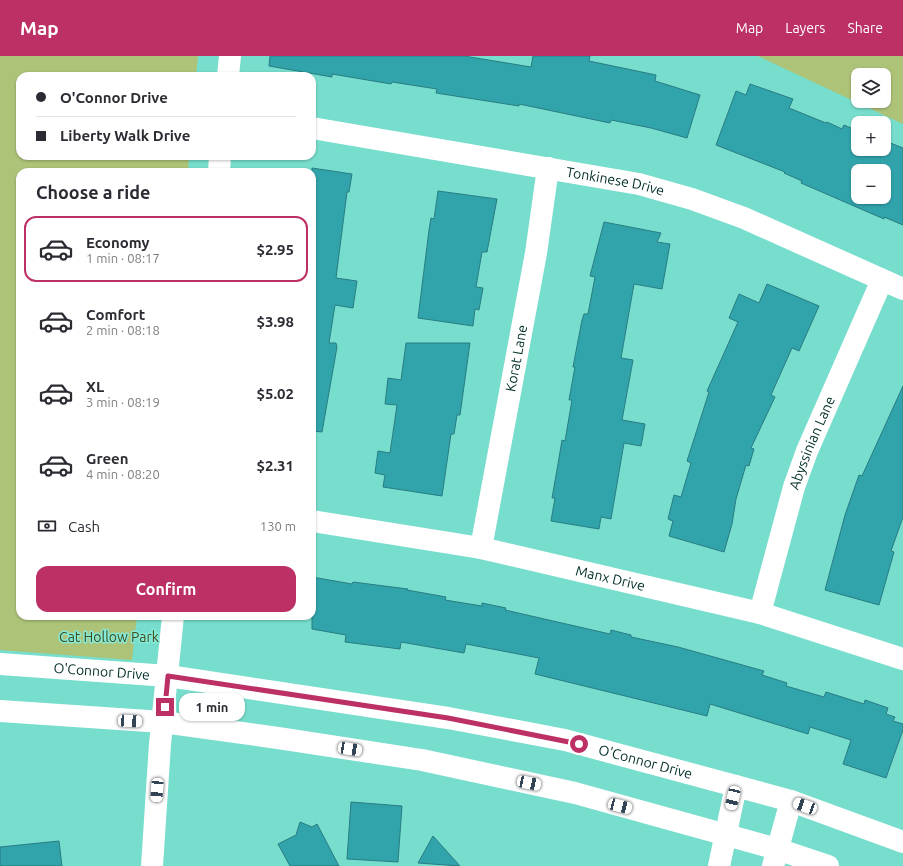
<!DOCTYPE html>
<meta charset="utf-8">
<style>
:root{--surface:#fff;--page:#f7f7f7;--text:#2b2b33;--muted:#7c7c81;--line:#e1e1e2;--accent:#bc3066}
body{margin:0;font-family:Ubuntu,sans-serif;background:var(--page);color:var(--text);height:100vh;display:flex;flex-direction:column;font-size:15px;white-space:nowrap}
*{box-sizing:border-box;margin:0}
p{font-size:13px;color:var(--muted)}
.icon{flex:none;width:22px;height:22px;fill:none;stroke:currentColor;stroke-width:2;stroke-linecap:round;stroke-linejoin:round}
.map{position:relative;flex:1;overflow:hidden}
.side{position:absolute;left:16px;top:112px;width:300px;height:452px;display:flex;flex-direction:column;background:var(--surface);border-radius:12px;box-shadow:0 1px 3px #0004}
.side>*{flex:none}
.top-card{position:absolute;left:16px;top:16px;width:300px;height:88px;border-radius:12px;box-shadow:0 1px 3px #0004;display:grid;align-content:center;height:88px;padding:0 20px;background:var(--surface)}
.controls{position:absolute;left:851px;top:12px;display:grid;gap:8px}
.controls a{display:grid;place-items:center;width:40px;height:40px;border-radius:8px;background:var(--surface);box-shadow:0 1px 3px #0004;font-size:20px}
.end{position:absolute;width:18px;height:18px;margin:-9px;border:5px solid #bc3066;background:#fff;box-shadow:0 0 0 2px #fff}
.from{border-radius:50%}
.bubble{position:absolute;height:28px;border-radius:12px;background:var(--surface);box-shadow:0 1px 3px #0004;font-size:13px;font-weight:700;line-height:28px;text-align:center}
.car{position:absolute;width:12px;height:24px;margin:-12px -6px;border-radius:5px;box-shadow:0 0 3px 1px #0007;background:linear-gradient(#fff 24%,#345 0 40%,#fff 0 76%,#345 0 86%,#fff 0)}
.top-card b{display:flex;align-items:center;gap:14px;height:38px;font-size:15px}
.top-card b+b{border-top:1px solid var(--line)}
.top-card i{width:10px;height:10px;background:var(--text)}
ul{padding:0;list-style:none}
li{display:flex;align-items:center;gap:12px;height:66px;margin:0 8px 6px;padding:0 12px;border:2px solid transparent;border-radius:12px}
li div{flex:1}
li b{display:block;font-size:15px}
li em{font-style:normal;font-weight:700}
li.current{border-color:var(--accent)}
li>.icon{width:36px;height:36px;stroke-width:1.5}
h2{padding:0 20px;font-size:18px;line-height:48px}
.pay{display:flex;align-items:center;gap:10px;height:44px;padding:0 20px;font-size:15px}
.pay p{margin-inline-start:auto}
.primary-button{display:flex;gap:8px;margin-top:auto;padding:8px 20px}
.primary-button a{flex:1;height:46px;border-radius:12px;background:var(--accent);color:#fff;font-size:16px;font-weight:700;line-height:46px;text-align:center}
header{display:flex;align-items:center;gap:24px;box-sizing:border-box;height:56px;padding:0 20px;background:var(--accent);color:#fff}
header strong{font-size:19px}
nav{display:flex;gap:22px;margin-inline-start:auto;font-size:14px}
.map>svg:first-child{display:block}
.green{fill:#adc378;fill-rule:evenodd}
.building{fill:#31a3ab;stroke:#297d83;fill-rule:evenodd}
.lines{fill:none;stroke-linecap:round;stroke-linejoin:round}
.street{stroke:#fff;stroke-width:22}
.secondary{stroke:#fff;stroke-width:22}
.route{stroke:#bc3066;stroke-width:5}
.labels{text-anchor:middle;stroke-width:3;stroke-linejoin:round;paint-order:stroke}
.street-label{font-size:14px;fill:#002e28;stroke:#85ead9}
.park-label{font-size:14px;fill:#3f4c18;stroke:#85ead9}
</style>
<header>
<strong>Map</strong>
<nav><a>Map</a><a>Layers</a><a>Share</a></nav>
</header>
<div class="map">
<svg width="903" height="810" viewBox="0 0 903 810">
<rect width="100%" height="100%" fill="#7dc"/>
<g class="green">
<path d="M 0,0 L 198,0 L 196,20 L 20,20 L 20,100 L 189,100 L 188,116 L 20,116 L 20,560 L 137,560 L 132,604 L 0,594 Z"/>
<path d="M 758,0 L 903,0 L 903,68 ZM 858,19 L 884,19 L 884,45 L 858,45 Z"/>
</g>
<g class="building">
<path d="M 270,0 L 464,0 L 531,11 L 533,0 L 590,0 L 589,5 L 656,19 L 655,25 L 700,39 L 687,82 L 651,72 L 611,64 L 610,67 L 519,48 L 519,50 L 436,37 L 437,33 L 392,26 L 391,28 L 332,18 L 332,21 L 269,10 Z"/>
<path d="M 750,28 L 793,43 L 789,52 L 826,67 L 827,66 L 842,73 L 844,69 L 858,75 L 858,93 L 884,93 L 884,86 L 887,88 L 888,86 L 903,92 L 903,169 L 884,161 L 884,163 L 801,127 L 802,125 L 784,117 L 785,116 L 716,89 L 736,35 L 746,39 ZM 858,115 L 884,115 L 884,141 L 858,141 Z"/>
<path d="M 312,112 L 352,118 L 349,136 L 347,136 L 336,222 L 357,225 L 353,252 L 335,249 L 329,287 L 336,287 L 337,291 L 322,376 L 312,375 Z"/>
<path d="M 438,135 L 497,143 L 487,196 L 482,196 L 476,231 L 483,232 L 479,254 L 475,253 L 473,270 L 418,262 L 429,174 L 431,162 L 434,163 Z"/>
<path d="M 604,166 L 661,177 L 657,186 L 670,188 L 662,233 L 634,228 L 621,302 L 633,304 L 622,364 L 645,368 L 641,390 L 624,387 L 611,463 L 601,461 L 599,473 L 551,465 L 555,442 L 552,442 L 558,408 L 562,384 L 565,385 L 572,344 L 569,344 L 575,311 L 573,311 L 582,264 L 584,258 L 588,258 L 595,221 L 590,220 Z"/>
<path d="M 767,228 L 819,250 L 799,295 L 792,292 L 771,339 L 775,341 L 751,392 L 754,393 L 749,410 L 746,409 L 736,443 L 732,468 L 724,496 L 669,480 L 673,465 L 668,463 L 674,439 L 681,441 L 691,407 L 687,405 L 709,336 L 707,335 L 738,266 L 729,262 L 739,238 L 759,247 Z"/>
<path d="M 406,287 L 470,287 L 460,359 L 457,359 L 454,378 L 451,378 L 442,440 L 383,431 L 385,419 L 375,417 L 378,395 L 390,397 L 397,349 L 385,348 L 388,322 L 401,324 Z"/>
<path d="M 903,330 L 903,461 L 891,495 L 894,496 L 879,549 L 825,534 L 845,459 L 859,419 L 862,420 Z"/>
<path d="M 312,521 L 352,528 L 353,526 L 408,533 L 407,534 L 446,541 L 445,544 L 482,550 L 482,547 L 506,552 L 505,554 L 610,578 L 611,574 L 631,579 L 631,581 L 678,591 L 764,615 L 762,619 L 787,627 L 786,630 L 824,641 L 826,636 L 864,648 L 865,644 L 888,652 L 886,658 L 895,661 L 893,665 L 903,668 L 903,674 L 886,722 L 843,708 L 851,684 L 810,671 L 808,678 L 710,648 L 707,660 L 535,618 L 539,602 L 466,588 L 464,597 L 401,586 L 400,593 L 345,586 L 346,579 L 312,573 Z"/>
<path d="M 351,746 L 402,750 L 398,806 L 347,803 Z"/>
<path d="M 300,766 L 312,771 L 317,768 L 339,810 L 290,810 L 278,788 L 296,779 Z"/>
<path d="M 433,780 L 460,810 L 418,807 Z"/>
<path d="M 59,785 L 62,810 L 0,810 L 0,791 Z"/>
</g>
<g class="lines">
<g class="street">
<path id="s1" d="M 312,72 L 639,128 L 692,143 L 744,162 L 903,233"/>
<path id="s2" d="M 312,465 L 481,492 L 760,557 L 903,603"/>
<path id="s3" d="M 481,492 L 536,197 L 548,112"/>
<path id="s4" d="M 760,557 L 794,431 L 807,395 L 882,224"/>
<path d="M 719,810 L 736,730"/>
<path d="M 773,810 L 791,745"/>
</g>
<g class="secondary">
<path d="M 228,20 L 230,0"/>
<path d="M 219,116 L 220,100"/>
<path id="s5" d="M 0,608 L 168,620 L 448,662 L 565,684 L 791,745 L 903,786"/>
<path d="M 0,655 L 163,666 L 278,682 L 422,704 L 575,737 L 777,793 L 828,810"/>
<path d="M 152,810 L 160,688 L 173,560"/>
</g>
</g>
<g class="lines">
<path class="route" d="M 165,651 L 168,620 L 448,662 L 579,688"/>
</g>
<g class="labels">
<g class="street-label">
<text dy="5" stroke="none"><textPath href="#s1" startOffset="308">Tonkinese Drive</textPath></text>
<text dy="5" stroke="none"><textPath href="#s3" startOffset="193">Korat Lane</textPath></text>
<text dy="5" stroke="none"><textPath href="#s4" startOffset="178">Abyssinian Lane</textPath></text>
<text dy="5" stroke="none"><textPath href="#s2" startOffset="304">Manx Drive</textPath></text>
<text dy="5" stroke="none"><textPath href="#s5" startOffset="102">O'Connor Drive</textPath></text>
<text dy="5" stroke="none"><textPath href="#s5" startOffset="654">O'Connor Drive</textPath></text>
</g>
<g class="park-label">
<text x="109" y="586">Cat Hollow Park</text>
</g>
</g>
</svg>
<div class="controls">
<a><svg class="icon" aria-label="layers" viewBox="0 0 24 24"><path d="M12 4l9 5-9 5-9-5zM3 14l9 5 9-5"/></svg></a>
<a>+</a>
<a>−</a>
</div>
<i class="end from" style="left:579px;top:688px"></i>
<i class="end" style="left:165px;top:651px"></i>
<div class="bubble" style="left:179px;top:637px;width:66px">1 min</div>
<i class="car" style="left:130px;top:665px;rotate:93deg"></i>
<i class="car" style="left:350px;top:693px;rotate:99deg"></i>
<i class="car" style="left:529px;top:727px;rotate:102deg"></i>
<i class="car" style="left:157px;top:734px;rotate:184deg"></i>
<i class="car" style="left:733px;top:742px;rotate:193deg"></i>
<i class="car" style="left:620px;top:750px;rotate:105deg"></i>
<i class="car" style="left:805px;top:750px;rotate:290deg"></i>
<div class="top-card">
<b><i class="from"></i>O'Connor Drive</b>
<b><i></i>Liberty Walk Drive</b>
</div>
<section class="side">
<h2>Choose a ride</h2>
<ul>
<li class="current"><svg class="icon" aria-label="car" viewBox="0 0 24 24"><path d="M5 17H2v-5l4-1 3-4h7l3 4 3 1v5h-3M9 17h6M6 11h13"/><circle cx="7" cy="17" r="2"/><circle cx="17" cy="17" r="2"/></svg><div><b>Economy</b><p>1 min · 08:17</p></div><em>$2.95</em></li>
<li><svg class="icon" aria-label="car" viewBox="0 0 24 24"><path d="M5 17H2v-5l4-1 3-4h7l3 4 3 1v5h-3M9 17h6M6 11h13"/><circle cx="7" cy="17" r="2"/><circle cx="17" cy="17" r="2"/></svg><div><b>Comfort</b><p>2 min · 08:18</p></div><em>$3.98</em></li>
<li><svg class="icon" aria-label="car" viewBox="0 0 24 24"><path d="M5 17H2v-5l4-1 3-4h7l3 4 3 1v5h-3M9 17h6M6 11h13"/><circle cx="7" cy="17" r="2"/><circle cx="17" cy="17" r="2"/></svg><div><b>XL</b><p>3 min · 08:19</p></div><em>$5.02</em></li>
<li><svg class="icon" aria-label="car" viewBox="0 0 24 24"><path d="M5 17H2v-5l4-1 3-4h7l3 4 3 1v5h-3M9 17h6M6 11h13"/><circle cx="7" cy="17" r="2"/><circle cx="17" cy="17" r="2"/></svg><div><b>Green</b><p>4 min · 08:20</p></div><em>$2.31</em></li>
</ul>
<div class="pay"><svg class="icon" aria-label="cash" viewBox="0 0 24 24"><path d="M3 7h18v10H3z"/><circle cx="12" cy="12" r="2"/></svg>Cash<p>130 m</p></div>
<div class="primary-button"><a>Confirm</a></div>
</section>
</div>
